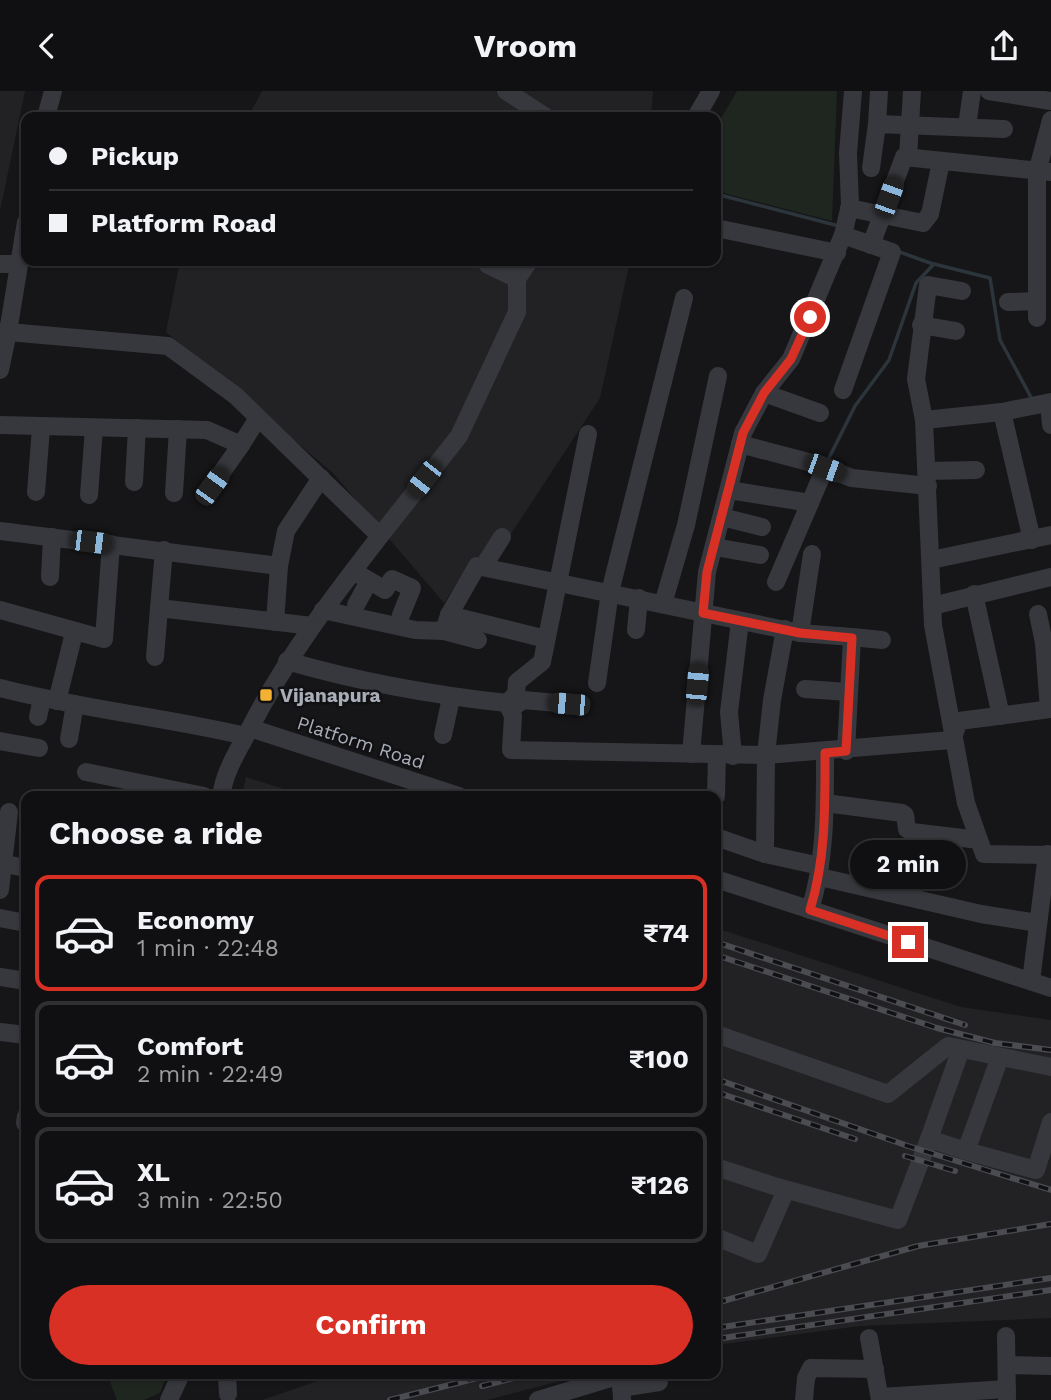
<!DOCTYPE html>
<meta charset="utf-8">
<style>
:root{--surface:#101012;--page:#19191b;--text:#f1f3f6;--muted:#9c9d9f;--line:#303032;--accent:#d93025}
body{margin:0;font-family:"Work Sans",sans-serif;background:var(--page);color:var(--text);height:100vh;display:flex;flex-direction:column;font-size:26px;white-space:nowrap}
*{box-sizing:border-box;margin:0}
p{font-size:23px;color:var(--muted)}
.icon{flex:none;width:38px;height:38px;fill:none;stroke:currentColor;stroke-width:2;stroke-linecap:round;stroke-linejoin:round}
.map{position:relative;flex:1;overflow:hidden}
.sheet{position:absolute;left:21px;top:700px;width:700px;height:588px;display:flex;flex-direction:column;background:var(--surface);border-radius:14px;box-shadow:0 2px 5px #0004,0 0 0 2px var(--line)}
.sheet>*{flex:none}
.hud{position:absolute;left:21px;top:21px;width:700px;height:154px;border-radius:14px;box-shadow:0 2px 5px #0004,0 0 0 2px var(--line);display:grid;align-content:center;height:154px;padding:0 28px;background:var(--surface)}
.end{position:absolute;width:32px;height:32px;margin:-16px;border:9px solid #d93025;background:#fff;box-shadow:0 0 0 4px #fff}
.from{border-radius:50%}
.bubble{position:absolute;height:49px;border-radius:24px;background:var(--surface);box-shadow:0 2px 5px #0004,0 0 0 2px var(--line);font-size:23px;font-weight:700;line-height:49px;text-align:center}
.car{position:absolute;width:21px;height:42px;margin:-21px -10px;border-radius:9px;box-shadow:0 0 5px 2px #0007;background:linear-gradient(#222 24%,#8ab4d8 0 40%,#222 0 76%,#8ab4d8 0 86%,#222 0)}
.hud b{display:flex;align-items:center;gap:24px;height:66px;font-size:26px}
.hud b+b{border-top:2px solid var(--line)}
.hud i{width:18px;height:18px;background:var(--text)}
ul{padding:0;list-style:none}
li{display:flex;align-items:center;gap:21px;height:116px;margin:0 14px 10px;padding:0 14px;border:4px solid var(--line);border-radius:14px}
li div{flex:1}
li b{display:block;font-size:26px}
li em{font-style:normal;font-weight:700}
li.on{border-color:var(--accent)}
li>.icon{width:63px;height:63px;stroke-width:1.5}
h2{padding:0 28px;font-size:32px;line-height:84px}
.primary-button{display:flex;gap:14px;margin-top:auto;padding:14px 28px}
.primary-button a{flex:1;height:80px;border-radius:42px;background:var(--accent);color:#fff;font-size:28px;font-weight:700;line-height:80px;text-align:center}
header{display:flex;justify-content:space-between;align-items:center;height:91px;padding:0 28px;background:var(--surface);font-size:32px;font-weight:700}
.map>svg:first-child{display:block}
.built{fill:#222225}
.green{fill:#1e261f}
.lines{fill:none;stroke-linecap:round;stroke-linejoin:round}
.stream{stroke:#2c353c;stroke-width:3.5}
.minor{stroke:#37383d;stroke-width:18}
.rail-casing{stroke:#4a4c52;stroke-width:6}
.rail{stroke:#111113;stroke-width:3.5;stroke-dasharray:10;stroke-linecap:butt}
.route{stroke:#d93025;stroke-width:9}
.poi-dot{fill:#f2b134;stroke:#111113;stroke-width:2.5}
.labels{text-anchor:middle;stroke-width:5;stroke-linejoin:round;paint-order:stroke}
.poi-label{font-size:19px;font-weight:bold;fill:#a8adb8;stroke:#111113;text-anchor:start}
.street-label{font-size:19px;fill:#a8adb8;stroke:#111113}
</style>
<header><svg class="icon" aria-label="back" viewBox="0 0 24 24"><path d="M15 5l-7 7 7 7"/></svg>Vroom<svg class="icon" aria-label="share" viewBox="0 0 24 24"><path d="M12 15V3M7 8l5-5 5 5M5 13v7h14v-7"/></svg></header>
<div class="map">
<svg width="1051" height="1309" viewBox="0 0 1051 1309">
<rect width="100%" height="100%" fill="#161618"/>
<g class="built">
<path d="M 0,0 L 25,0 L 0,120 Z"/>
<path d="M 262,0 L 653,0 L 651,26 L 248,26 Z"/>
<path d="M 180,170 L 630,170 L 600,307 L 494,469 L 471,470 L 444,512 L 333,382 L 166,241 Z"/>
<path d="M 246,686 L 306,705 L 242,705 Z"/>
<path d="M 716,837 L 961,916 L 1051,929 L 1051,1227 L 860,1235 L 716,1254 Z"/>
<path d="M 338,1283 L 587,1283 L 487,1309 L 262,1309 Z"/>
</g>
<g class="green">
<path d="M 737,0 L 837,0 L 832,130 L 716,100 L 716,36 Z"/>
<path d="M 107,1283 L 167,1283 L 160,1302 L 144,1309 L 117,1309 Z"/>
</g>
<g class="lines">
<g class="stream">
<path d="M 716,103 L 839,135"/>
<path d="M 897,160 L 933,173"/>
<path d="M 829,367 L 855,315 L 889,269 L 916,192 L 934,173 L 990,187 L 1000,249 L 1032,308"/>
</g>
<g class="minor">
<path d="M 506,0 L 546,26"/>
<path d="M 989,0 L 1051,10"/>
<path d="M 46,26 L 53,0"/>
<path d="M 696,26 L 711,0"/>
<path d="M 877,33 L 879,0"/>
<path d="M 967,35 L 972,0"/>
<path d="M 908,66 L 912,0"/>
<path d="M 871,77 L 877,33 L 1004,38"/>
<path d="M 849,117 L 923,132 L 930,123 L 941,71"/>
<path d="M 716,137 L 837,162"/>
<path d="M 871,154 L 904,66 L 1051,81"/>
<path d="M 487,170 L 488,174 L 517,188"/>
<path d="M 0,173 L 19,173"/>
<path d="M 962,200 L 928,194 L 916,288 L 924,329 L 933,534 L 966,712 L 984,763 L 1051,764"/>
<path d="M 1008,211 L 1037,210"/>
<path d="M 1037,227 L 1037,81 L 1051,29"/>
<path d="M 921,234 L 956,240"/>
<path d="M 0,241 L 8,241 L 26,131"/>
<path d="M 0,279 L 8,241 L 168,255 L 236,305 L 380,445 C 332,507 286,567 250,637 C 238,660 225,679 221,705"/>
<path d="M 843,299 L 892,161 L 843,144"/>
<path d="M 764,302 L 820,322"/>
<path d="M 1049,312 L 1051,334"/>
<path d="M 1002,321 L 1032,449"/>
<path d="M 924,329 L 1002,321 L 1051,311"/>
<path d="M 0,334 L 207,339 L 241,354 L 258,327"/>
<path d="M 740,353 L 812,372 L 852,387 L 928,395"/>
<path d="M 927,380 L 976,379"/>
<path d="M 134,391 L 137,337"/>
<path d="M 212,395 L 241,354"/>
<path d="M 729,399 L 810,412"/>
<path d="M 36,401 L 41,337"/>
<path d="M 174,402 L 178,338"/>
<path d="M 89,404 L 94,337"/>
<path d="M 722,426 L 762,436"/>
<path d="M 0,440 L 279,475"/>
<path d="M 380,445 L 459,345 L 517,221 L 517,188 L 529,170"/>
<path d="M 715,456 L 760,464"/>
<path d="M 164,459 L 159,517 L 312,535"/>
<path d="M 931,469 L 1051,444"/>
<path d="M 483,476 L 502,446"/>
<path d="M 353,480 L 385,499 L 392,488 L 412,497 L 401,524"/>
<path d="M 50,486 L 52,446"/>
<path d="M 776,491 L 825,377"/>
<path d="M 974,503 L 1001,625"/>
<path d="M 663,513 L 686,434 L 718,285"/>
<path d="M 356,514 L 369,490"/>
<path d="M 932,515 L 1051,486"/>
<path d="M 0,519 L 104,548 L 111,453"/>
<path d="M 323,519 L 415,539 L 444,540 L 449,524 L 477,475 L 800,542 L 852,546"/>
<path d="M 1038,523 L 1044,552 L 1049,618"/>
<path d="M 449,524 L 546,548"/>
<path d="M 275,531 L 279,475 L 286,440 L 321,387"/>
<path d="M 636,539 L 639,507"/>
<path d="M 444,540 L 478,549"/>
<path d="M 800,542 L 812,463"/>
<path d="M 155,566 L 159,517"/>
<path d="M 287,570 C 360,591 431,604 507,612 L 513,625 L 511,659 L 766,664 L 952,649 L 959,630 L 1051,618"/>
<path d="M 597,592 L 610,501 L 684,207"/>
<path d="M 0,597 C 81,618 164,626 245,645"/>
<path d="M 805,598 L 848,601"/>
<path d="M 57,610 L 74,542"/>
<path d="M 507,612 L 516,603 L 517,591 L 542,571 L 588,343"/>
<path d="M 510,618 L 523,609 L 569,613"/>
<path d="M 38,626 L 42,608"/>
<path d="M 250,637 L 459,705"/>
<path d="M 443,644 L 451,607"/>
<path d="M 69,648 L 75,613"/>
<path d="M 0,650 L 39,657"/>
<path d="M 846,660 L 852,546 L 882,549"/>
<path d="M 691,663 L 707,481 L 743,342 L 764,302 L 791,268 L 843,144 L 850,114 L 848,62 L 853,0"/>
<path d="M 733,665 L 729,621 L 740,530"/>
<path d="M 86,681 L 204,705"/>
<path d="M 716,705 L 717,664"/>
<path d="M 825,712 L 902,722 L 905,724 L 907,738 L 912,741 L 979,749"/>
<path d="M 716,746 L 765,763 L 820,775"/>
<path d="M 765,763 L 766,664 L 772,609 L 785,538"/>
<path d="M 0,772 L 26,777"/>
<path d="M 820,786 L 981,823 L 1038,832"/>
<path d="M 716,788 L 1051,897"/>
<path d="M 0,799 L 9,721"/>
<path d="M 810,819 C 826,767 825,716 825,662"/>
<path d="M 0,827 L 26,832"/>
<path d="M 0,886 L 26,890"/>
<path d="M 1031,890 L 1047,763"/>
<path d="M 0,941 L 26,944"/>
<path d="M 716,943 L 888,1003 L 948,955 L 1051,976"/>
<path d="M 961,958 L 929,1048 L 966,1060 L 1000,966"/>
<path d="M 25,1032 L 26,1025"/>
<path d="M 966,1060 L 1036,1079 L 1051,1031"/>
<path d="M 716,1076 L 777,1096 L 898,1129 L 929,1048"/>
<path d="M 716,1146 L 758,1163 L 786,1099"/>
<path d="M 1006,1245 L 1007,1308"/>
<path d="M 869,1247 L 880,1309"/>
<path d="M 1007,1274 L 1051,1275"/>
<path d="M 227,1283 L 228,1303"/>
<path d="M 621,1297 L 659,1291"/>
<path d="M 880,1306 L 1007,1298"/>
<path d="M 169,1309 L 181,1283"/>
<path d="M 538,1309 L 621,1284 L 622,1309"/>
<path d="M 804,1309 L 806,1287 L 811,1277 L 875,1278"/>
</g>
<g class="rail-casing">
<g id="rail">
<path d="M 716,851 L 965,934"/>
<path d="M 716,864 L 937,937 L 995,952 L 1051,959"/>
<path d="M 716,988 L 908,1055 L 1051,1099"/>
<path d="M 716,1001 L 855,1048"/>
<path d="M 905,1065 L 955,1080"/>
<path d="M 716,1212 L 918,1155 L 1051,1133"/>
<path d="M 716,1237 L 1051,1187"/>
<path d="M 716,1248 L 1051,1199"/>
<path d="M 482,1295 L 529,1283"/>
<path d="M 390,1309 L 493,1283"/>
</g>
</g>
<use href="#rail" class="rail"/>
</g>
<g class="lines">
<path class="route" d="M 810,226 L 791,268 L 764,302 L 743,342 L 707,481 L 703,522 L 800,542 L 852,547 L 846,660 L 825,662 C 825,716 826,767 810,819 L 908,851"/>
</g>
<rect class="poi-dot" x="259" y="597" width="14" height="14" rx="3.5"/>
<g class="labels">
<g class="poi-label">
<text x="280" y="611">Vijanapura</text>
</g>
<g class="street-label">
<text transform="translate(361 651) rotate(18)" y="7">Platform Road</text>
</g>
</g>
</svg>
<i class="end from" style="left:810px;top:226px"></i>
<i class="end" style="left:908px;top:851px"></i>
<div class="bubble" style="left:850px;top:749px;width:116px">2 min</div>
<i class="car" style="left:889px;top:106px;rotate:20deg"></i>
<i class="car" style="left:825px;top:377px;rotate:110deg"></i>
<i class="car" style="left:424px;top:388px;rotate:218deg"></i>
<i class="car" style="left:212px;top:395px;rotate:36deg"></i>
<i class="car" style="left:91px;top:451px;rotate:97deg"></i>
<i class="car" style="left:697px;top:593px;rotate:5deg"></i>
<i class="car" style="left:569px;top:613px;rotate:275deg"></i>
<div class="hud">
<b><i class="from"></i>Pickup</b>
<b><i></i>Platform Road</b>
</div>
<section class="sheet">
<h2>Choose a ride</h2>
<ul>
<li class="on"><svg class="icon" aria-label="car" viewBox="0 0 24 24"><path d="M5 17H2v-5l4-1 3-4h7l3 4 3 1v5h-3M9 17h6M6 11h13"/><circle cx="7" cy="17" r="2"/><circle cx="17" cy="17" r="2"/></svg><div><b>Economy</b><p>1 min · 22:48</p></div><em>₹74</em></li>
<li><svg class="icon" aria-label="car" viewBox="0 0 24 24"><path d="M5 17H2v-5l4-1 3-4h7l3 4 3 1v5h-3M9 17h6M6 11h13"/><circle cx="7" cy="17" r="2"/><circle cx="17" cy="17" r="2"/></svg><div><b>Comfort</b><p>2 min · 22:49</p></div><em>₹100</em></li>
<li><svg class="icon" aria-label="car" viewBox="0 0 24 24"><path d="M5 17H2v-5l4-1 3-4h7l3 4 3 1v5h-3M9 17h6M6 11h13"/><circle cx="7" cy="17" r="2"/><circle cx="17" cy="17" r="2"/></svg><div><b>XL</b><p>3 min · 22:50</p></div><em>₹126</em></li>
</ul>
<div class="primary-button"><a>Confirm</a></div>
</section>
</div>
